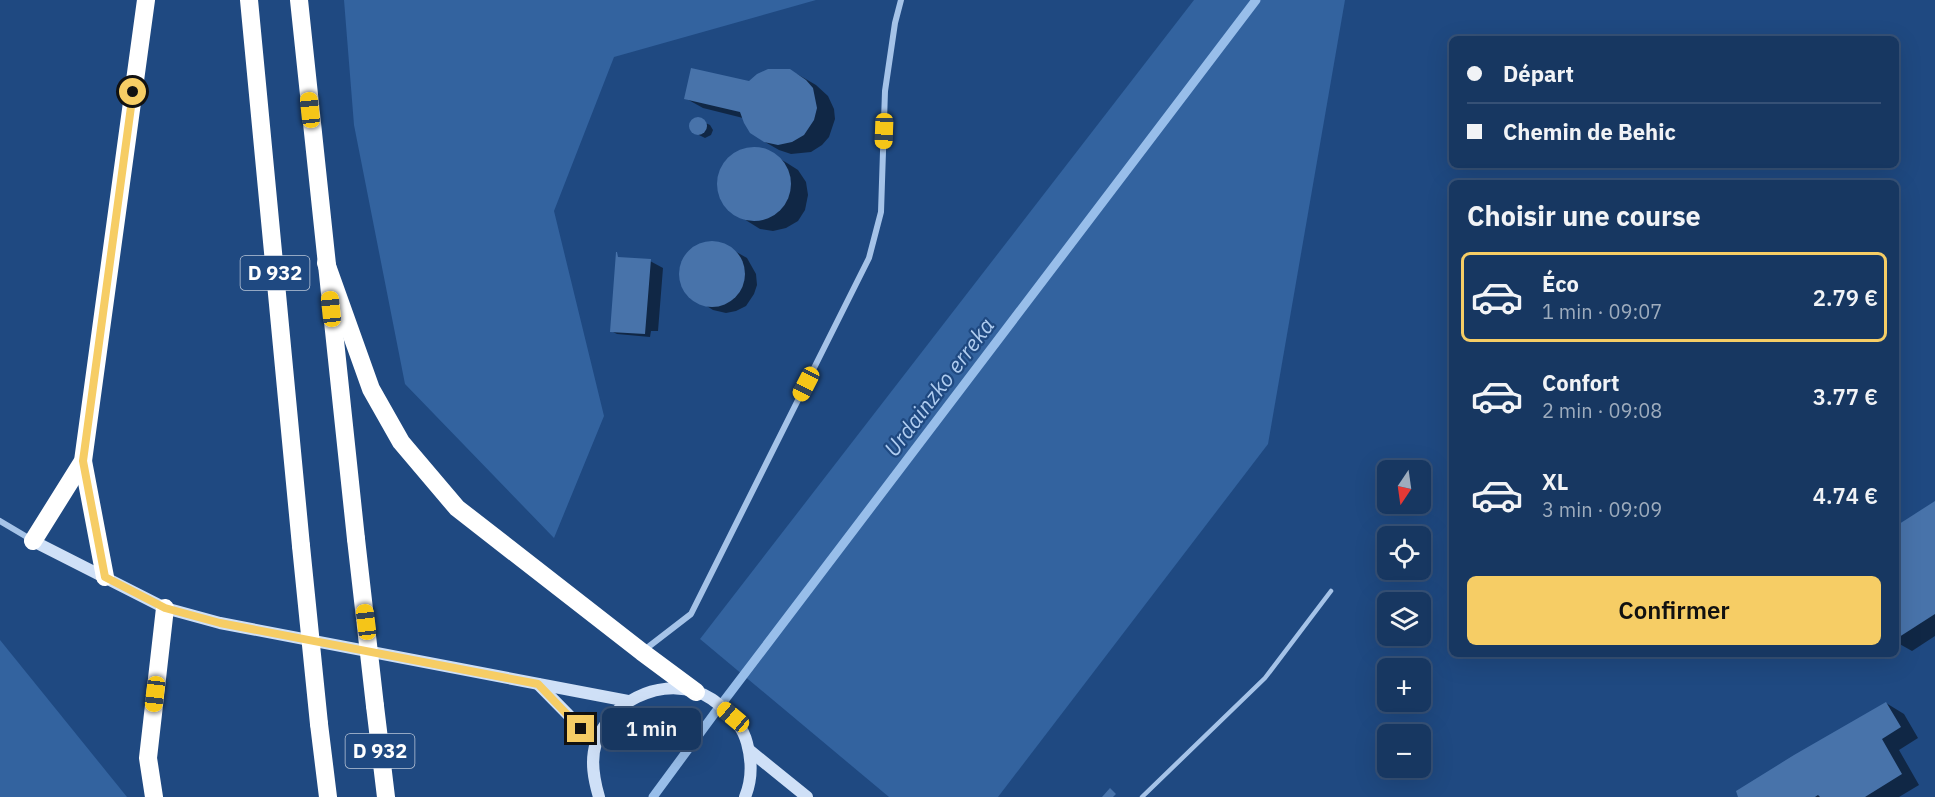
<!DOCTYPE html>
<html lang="fr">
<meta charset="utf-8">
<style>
:root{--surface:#173761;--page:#203f67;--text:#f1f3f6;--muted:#9eacbd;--line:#365176;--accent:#f6cd65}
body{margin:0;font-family:"IBM Plex Sans",sans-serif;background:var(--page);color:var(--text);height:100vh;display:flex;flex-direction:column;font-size:22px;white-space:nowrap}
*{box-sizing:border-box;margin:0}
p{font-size:20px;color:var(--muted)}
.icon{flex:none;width:33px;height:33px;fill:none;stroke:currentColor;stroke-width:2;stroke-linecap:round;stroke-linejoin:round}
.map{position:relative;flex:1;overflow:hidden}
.panel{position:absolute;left:1449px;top:180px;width:450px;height:477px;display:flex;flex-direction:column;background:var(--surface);border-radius:9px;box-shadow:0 6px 24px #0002,0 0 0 2px var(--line)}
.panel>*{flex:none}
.guide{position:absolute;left:1449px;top:36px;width:450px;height:132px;border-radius:9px;box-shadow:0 6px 24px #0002,0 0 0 2px var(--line);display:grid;align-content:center;height:132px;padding:0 18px;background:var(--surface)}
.needle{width:39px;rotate:193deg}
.fabs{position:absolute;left:1377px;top:460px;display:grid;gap:12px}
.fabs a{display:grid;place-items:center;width:54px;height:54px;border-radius:9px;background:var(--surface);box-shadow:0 6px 24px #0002,0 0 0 2px var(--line);font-size:30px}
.end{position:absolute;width:27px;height:27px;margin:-14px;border:8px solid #f6cd65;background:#111;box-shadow:0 0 0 3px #111}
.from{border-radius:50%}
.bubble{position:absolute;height:42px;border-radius:9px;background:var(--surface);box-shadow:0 6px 24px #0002,0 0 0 2px var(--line);font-size:20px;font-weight:600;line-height:42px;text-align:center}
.car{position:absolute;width:18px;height:36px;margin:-18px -9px;border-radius:8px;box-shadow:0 0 4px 2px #0007;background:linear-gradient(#f5c518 24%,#345 0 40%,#f5c518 0 76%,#345 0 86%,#f5c518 0)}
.guide b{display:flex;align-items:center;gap:21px;height:57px;font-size:22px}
.guide b+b{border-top:2px solid var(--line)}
.guide i{width:15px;height:15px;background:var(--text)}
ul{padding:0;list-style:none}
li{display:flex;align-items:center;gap:18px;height:90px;margin:0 12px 9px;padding:0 6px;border:3px solid transparent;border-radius:9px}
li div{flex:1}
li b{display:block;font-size:22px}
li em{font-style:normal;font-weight:600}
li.current{border-color:var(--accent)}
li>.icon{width:54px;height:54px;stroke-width:1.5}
h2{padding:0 18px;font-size:27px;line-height:72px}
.cta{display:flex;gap:12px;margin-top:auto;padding:12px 18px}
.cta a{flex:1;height:69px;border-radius:9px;background:var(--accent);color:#111;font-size:24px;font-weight:600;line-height:69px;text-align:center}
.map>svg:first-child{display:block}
.green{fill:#33639f}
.shadow{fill:#0007}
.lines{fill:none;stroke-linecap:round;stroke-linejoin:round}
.stream{stroke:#98beea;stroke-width:9}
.building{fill:#4873aa}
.lane{stroke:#a5c3e8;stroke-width:4.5}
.street{stroke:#a5c3e8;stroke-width:6}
.secondary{stroke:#cfe0f7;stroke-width:12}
.highway{stroke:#fff;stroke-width:18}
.highway-bridge{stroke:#fff;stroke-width:18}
.route{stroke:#f6cd65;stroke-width:8}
.labels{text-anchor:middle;stroke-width:4.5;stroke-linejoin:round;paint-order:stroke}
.shield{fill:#1f4981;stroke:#bcc8d9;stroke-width:1.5}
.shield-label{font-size:20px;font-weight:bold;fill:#fff}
.water-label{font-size:22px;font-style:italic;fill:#b0cdf0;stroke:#1f4981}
</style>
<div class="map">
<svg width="1935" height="797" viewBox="0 0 1935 797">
<rect width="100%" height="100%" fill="#1f4981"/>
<g class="green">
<path d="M 344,0 L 816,0 L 614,57 L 554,211 L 604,416 L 554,538 L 405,384 L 354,125 Z"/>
<path d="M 1194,0 L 1345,0 L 1268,444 L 998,797 L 889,797 L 700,639 Z"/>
<path d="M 0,640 L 127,797 L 0,797 Z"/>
</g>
<g class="shadow">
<path d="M 797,74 L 816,85 L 828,96 L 834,109 L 835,119 L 829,137 L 822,145 L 811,152 L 791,154 L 779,150 L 760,139 L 743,118 L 703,108 L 685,98 L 749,83 Z"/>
<path d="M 697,119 L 710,125 L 713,130 L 711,135 L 705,138 L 693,132 L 691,127 L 692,122 Z"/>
<path d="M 753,149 L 768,152 L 787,163 L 798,170 L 806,182 L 808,195 L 805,210 L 798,221 L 786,228 L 773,231 L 760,229 L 728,209 L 721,198 L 718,185 L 720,172 L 727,160 L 738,152 Z"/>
<path d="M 710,242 L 724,245 L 747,258 L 756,274 L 757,285 L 754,294 L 746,306 L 736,311 L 726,313 L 713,310 L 688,294 L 683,284 L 682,264 L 689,252 L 700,245 Z"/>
<path d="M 650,261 L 663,268 L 658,331 L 651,331 L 650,337 L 617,334 L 611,331 Z"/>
<path d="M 1935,503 L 1935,636 L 1912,651 L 1896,642 L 1896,528 Z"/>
<path d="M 1886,703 L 1904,714 L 1918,738 L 1899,750 L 1919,785 L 1899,797 L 1741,797 Z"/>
</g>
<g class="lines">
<path class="stream" d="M 653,797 L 717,710 L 1256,0"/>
</g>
<g class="building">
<path d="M 691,68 L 749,81 L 757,74 L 768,69 L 790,69 L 806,80 L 813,88 L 817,108 L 814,120 L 804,135 L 792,142 L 778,145 L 764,142 L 750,133 L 744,123 L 740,112 L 684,99 Z"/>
<circle cx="698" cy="126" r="9"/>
<circle cx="754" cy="184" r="37"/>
<circle cx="712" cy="274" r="33"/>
<path d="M 616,252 L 617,252 L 618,257 L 651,259 L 645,334 L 610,332 Z"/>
<path d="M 1935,501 L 1935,614 L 1896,639 L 1896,526 Z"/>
<path d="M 1886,702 L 1901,727 L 1882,739 L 1902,774 L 1865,797 L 1820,797 L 1818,795 L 1815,797 L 1738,797 L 1736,791 L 1794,755 Z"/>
<path d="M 1110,788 L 1116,794 L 1113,797 L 1102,797 Z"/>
</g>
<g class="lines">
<path class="lane" d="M 1142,797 L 1265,678 L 1331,591"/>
<g class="street">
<path d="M 0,521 L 32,540"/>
<path d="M 643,651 L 691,614 L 869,258 L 881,212 L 885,91 L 895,23 L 901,0"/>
</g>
<g class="secondary">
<path d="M 33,541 L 165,608 L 220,623 L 628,701"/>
<path d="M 538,684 L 596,743"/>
<path d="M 749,750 L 807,797"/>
<path d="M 599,797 C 594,780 590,761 596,743 C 610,702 657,679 697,692 C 708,695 716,702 724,709 C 735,719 743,728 747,743 C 752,761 752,780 745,797"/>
</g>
<g class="highway">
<path d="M 249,0 L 301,546"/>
<path d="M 299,0 L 356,539"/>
<path d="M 326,263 L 371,389 L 401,442 L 457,508 L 642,652 L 696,692"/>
<path d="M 83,461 L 105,577"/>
<path d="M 33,541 L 83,461 L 146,0"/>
<path d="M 375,706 L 386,797"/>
<path d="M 319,724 L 328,797"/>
<path d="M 154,797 L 148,758 L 165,608"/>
</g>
<g class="highway-bridge">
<path d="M 356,539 L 375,706"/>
<path d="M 301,546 L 319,724"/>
</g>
</g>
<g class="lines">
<path class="route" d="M 133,92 L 83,461 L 105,577 L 165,608 L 220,623 L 538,684 L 581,729"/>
</g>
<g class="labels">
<g class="shield">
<rect x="240.5" y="256" width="69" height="34" rx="4.5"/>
<rect x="345.5" y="734" width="69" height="34" rx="4.5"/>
</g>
<g class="shield-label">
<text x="275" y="280">D 932</text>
<text x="380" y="758">D 932</text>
</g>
<g class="water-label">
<text transform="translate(939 387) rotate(-53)" y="8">Urdainzko erreka</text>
</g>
</g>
</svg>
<div class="fabs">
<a><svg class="needle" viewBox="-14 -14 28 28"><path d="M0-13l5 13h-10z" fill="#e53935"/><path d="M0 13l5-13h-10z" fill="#9eacbd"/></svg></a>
<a><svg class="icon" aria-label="locate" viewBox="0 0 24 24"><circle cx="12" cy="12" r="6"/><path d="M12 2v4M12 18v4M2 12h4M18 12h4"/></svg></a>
<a><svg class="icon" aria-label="layers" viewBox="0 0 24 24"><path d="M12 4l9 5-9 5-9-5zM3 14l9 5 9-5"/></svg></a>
<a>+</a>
<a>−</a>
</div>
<i class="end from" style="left:133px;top:92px"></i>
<i class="end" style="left:581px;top:729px"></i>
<div class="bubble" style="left:602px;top:708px;width:99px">1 min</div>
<i class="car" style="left:310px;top:110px;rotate:354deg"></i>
<i class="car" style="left:884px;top:131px;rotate:182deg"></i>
<i class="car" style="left:331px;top:309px;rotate:354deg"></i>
<i class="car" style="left:806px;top:384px;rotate:207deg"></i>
<i class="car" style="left:366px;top:622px;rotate:353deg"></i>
<i class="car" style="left:155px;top:694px;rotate:187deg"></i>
<i class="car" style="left:733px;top:717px;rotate:310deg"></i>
<div class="guide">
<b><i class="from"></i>Départ</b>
<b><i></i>Chemin de Behic</b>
</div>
<section class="panel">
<h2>Choisir une course</h2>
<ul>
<li class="current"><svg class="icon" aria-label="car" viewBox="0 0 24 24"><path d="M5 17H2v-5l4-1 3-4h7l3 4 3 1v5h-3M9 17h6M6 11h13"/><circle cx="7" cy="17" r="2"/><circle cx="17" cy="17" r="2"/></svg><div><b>Éco</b><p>1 min · 09:07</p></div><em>2.79 €</em></li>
<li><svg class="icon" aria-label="car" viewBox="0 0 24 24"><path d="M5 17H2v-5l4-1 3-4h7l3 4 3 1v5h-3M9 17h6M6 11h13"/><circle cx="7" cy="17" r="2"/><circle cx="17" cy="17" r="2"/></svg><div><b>Confort</b><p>2 min · 09:08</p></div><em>3.77 €</em></li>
<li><svg class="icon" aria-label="car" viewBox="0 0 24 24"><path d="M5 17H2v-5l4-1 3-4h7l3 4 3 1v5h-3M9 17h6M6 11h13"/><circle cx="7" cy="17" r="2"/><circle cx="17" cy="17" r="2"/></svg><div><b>XL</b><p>3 min · 09:09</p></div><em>4.74 €</em></li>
</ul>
<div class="cta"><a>Confirmer</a></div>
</section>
</div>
